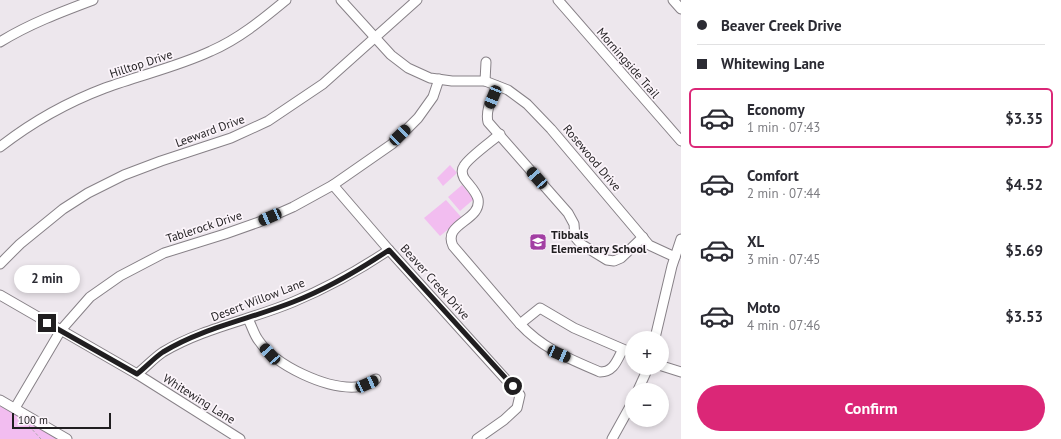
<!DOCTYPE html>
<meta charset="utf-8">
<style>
:root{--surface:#fff;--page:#f2f2f3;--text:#2b2b33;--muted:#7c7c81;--line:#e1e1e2;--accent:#db2777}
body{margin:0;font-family:"PT Sans",sans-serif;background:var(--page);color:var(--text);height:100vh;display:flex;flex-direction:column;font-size:15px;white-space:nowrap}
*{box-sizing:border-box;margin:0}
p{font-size:13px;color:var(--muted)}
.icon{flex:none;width:22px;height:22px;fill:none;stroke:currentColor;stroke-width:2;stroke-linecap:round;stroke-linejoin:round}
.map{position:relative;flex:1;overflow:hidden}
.drawer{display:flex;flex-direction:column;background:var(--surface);width:380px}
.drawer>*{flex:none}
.banner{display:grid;align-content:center;height:88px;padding:0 16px;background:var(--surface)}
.controls{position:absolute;left:625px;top:331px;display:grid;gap:8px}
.controls a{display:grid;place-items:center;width:44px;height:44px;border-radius:50%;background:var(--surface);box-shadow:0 2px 6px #0003;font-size:20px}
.scale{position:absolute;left:12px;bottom:10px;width:99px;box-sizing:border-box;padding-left:4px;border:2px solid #201e20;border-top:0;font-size:11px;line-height:14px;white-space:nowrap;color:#201e20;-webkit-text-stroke:3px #fbf4fa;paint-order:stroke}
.end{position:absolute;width:18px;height:18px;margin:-9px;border:5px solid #201e20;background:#fff;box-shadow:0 0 0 2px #fff}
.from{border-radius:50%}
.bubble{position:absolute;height:28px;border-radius:14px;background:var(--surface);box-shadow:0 2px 6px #0003;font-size:13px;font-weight:600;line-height:28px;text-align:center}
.car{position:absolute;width:12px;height:24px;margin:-12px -6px;border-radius:5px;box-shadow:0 0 3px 1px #0007;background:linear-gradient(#222 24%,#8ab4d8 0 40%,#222 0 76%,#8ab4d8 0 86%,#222 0)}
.banner b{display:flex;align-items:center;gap:14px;height:38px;font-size:15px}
.banner b+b{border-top:1px solid var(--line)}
.banner i{width:10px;height:10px;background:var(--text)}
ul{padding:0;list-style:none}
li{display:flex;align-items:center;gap:12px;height:60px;margin:0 8px 6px;padding:0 8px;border:2px solid transparent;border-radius:6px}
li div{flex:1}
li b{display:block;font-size:15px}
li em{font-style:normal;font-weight:600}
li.selected{border-color:var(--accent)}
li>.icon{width:36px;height:36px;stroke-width:1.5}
.cta{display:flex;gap:8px;margin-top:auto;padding:8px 16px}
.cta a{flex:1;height:46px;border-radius:24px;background:var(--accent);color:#fff;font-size:16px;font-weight:600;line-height:46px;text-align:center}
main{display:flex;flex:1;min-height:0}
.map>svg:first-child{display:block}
.park{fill:#f2bdf0}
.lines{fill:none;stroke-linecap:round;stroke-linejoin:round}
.minor-casing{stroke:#878187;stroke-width:11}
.path{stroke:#aeaaae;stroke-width:1;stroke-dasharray:3 2;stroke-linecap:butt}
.minor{stroke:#fff;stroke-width:9}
.route{stroke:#201e20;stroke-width:5}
.labels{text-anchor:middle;stroke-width:3.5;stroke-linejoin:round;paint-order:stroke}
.street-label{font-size:12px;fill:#201e20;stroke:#fbf4fa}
.poi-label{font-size:12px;font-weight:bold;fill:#201e20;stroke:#fbf4fa;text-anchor:start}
</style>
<main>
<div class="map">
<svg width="681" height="439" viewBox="0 0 681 439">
<rect width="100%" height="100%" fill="#ede7ed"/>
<g class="park">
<path d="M 450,165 L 457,173 L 443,186 L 437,178 Z"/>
<path d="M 462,185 L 474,199 L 460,211 L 448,197 Z"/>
<path d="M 446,200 L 462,218 L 440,236 L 424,218 Z"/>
<path d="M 0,406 L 61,439 L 0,439 Z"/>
</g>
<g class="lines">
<g class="minor-casing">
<g id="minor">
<path d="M 341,0 L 391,55 L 408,68 L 430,78 L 452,81 L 485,81 L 508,90 L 527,104 L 551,129 L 649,245 L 675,257"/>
<path d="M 558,0 L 681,141"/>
<path d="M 673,0 L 681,9"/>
<path d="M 0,42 C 29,24 61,12 93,0"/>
<path d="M 485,81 L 486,62"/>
<path d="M 497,86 C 493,97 485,109 488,122 L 568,213 L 574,224 L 575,237 L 581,244 L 607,260 L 614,261 L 621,258 L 643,237"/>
<path d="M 500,134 C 492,141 468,158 464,166 C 461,170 462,174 464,178 C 468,184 476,191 478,199 C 482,221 442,223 453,246 L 520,324"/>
<path d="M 0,147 C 32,122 68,102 105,88 C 140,75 177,67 211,51 C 239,39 263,19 286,0"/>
<path d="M 333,185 L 389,250 L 520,395 L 517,408 L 504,420 L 477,439"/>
<path d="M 0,264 L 20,244 L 63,209 L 88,193 L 124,175 L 161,161 L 231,138 L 268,121 L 323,84 L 417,0"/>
<path d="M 0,295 L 137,374 L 240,439"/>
<path d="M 248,319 C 252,326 254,335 259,341 C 276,366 326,389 356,387 C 362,387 370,382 376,379"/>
<path d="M 655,338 L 672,266 L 681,239"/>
<path d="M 623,349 C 617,360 614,372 600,372 C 570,359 543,349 520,324 L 540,308 L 574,328 L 632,353"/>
<path d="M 662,366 L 681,372"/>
<path d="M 137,374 C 146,367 154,358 163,352 C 203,328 250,320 293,302 C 327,288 359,270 389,250"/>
<path d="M 638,390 L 648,368"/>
<path d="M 0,400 L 67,439"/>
<path d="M 15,408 L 61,330 L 90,297 L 120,276 L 164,253 L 225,234 L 259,222 L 293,207 L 333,185 L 392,144 L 418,118 L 433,97 L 439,79"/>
<path d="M 612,439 L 632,403"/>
</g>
</g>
<path class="path" d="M 29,426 L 41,439"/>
<use href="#minor" class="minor"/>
</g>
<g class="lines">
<path class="route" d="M 47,323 L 137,374 C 146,367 154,358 163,352 C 202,328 250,319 293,302 C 327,289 359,270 389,250 L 513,386"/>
</g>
<defs>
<g id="school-square" transform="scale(0.9)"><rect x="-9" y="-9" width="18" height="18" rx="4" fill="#a23ea3" stroke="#fbf4fa"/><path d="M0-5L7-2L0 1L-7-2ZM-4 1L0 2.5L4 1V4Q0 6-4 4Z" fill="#fff"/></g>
</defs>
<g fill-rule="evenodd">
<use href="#school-square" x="538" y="242"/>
</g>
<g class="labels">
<g class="street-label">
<text transform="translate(628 63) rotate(49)" y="4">Morningside Trail</text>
<text transform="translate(141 64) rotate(-18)" y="4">Hilltop Drive</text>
<text transform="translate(210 131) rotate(-20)" y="4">Leeward Drive</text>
<text transform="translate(592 158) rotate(50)" y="4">Rosewood Drive</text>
<text transform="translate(204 227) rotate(-18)" y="4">Tablerock Drive</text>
<text transform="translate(435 282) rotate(48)" y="4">Beaver Creek Drive</text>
<text transform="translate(258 300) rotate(-21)" y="4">Desert Willow Lane</text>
<text transform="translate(199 399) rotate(32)" y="4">Whitewing Lane</text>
</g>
<g class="poi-label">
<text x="551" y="239">Tibbals<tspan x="551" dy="14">Elementary School</tspan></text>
</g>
</g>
</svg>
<div class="controls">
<a>+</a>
<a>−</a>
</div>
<div class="scale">100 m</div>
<i class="end from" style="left:513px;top:386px"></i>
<i class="end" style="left:47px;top:323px"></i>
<div class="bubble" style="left:14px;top:265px;width:66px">2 min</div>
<i class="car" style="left:493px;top:97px;rotate:202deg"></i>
<i class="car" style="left:400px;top:135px;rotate:46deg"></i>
<i class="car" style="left:537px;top:178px;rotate:319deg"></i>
<i class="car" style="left:270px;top:217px;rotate:246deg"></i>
<i class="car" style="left:270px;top:354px;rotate:318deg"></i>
<i class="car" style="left:559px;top:354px;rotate:113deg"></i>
<i class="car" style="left:367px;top:384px;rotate:66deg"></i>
</div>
<section class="drawer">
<div class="banner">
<b><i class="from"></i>Beaver Creek Drive</b>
<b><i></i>Whitewing Lane</b>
</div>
<ul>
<li class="selected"><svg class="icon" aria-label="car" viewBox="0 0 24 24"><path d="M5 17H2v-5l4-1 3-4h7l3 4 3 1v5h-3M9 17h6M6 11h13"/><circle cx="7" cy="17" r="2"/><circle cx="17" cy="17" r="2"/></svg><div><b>Economy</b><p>1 min · 07:43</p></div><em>$3.35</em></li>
<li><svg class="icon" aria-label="car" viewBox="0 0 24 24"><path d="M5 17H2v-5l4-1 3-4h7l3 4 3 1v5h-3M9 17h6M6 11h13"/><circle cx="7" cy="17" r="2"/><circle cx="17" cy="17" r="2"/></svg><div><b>Comfort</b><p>2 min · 07:44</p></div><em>$4.52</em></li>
<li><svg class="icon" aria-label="car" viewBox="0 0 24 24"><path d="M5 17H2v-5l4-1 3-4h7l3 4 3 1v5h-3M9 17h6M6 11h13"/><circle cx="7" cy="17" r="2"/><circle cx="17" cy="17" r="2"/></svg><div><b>XL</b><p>3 min · 07:45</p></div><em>$5.69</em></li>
<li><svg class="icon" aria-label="car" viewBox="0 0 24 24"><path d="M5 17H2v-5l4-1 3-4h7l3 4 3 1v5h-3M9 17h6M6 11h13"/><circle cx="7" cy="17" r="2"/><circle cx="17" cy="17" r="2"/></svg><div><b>Moto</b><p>4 min · 07:46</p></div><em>$3.53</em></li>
</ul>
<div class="cta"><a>Confirm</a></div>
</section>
</main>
